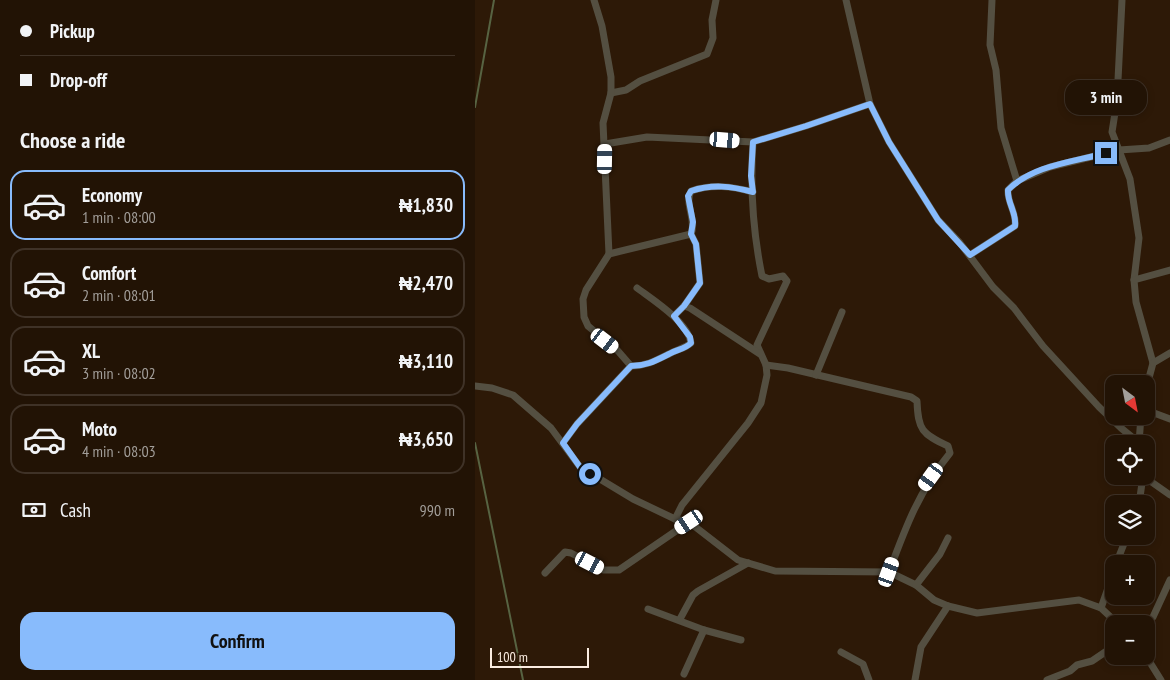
<!DOCTYPE html>
<meta charset="utf-8">
<style>
:root{--surface:#221305;--page:#2e2013;--text:#f1f3f6;--muted:#a29e9a;--line:#3f3227;--accent:#88bbfc}
body{margin:0;font-family:"PT Sans Narrow",sans-serif;background:var(--page);color:var(--text);height:100vh;display:flex;flex-direction:column;font-size:19px;white-space:nowrap}
*{box-sizing:border-box;margin:0}
p{font-size:16px;color:var(--muted)}
.icon{flex:none;width:28px;height:28px;fill:none;stroke:currentColor;stroke-width:2;stroke-linecap:round;stroke-linejoin:round}
.map{position:relative;flex:1;overflow:hidden}
.side{display:flex;flex-direction:column;background:var(--surface);width:475px}
.side>*{flex:none}
.top-card{display:grid;align-content:center;height:110px;padding:0 20px;background:var(--surface)}
.needle{width:32px;rotate:148deg}
.controls{position:absolute;left:630px;top:375px;display:grid;gap:10px}
.controls a{display:grid;place-items:center;width:50px;height:50px;border-radius:10px;background:var(--surface);box-shadow:0 2px 8px #0003,0 0 0 1px var(--line);font-size:25px}
.scale{position:absolute;left:15px;bottom:12px;width:99px;box-sizing:border-box;padding-left:5px;border:2px solid #faece1;border-top:0;font-size:14px;line-height:18px;white-space:nowrap;color:#faece1;-webkit-text-stroke:4px #2d1907;paint-order:stroke}
.end{position:absolute;width:22px;height:22px;margin:-11px;border:6px solid #88bbfc;background:#111;box-shadow:0 0 0 2px #111}
.from{border-radius:50%}
.bubble{position:absolute;height:35px;border-radius:15px;background:var(--surface);box-shadow:0 2px 8px #0003,0 0 0 1px var(--line);font-size:16px;font-weight:600;line-height:35px;text-align:center}
.car{position:absolute;width:15px;height:30px;margin:-15px -8px;border-radius:6px;box-shadow:0 0 4px 1px #0007;background:linear-gradient(#fff 24%,#345 0 40%,#fff 0 76%,#345 0 86%,#fff 0)}
.top-card b{display:flex;align-items:center;gap:18px;height:48px;font-size:19px}
.top-card b+b{border-top:1px solid var(--line)}
.top-card i{width:12px;height:12px;background:var(--text)}
ul{padding:0;list-style:none}
li{display:flex;align-items:center;gap:15px;height:70px;margin:0 10px 8px;padding:0 10px;border:2px solid var(--line);border-radius:15px}
li div{flex:1}
li b{display:block;font-size:19px}
li em{font-style:normal;font-weight:600}
li.active{border-color:var(--accent)}
li>.icon{width:45px;height:45px;stroke-width:1.5}
h2{padding:0 20px;font-size:22px;line-height:60px}
.pay{display:flex;align-items:center;gap:12px;height:55px;padding:0 20px;font-size:19px}
.pay p{margin-inline-start:auto}
.primary-button{display:flex;gap:10px;margin-top:auto;padding:10px 20px}
.primary-button a{flex:1;height:58px;border-radius:15px;background:var(--accent);color:#111;font-size:20px;font-weight:600;line-height:58px;text-align:center}
main{display:flex;flex:1;min-height:0}
.map>svg:first-child{display:block}
.lines{fill:none;stroke-linecap:round;stroke-linejoin:round}
.stream{stroke:#576342;stroke-width:2}
.minor{stroke:#544f41;stroke-width:7}
.route{stroke:#88bbfc;stroke-width:6}
</style>
<main>
<section class="side">
<div class="top-card">
<b><i class="from"></i>Pickup</b>
<b><i></i>Drop-off</b>
</div>
<h2>Choose a ride</h2>
<ul>
<li class="active"><svg class="icon" aria-label="car" viewBox="0 0 24 24"><path d="M5 17H2v-5l4-1 3-4h7l3 4 3 1v5h-3M9 17h6M6 11h13"/><circle cx="7" cy="17" r="2"/><circle cx="17" cy="17" r="2"/></svg><div><b>Economy</b><p>1 min · 08:00</p></div><em>₦1,830</em></li>
<li><svg class="icon" aria-label="car" viewBox="0 0 24 24"><path d="M5 17H2v-5l4-1 3-4h7l3 4 3 1v5h-3M9 17h6M6 11h13"/><circle cx="7" cy="17" r="2"/><circle cx="17" cy="17" r="2"/></svg><div><b>Comfort</b><p>2 min · 08:01</p></div><em>₦2,470</em></li>
<li><svg class="icon" aria-label="car" viewBox="0 0 24 24"><path d="M5 17H2v-5l4-1 3-4h7l3 4 3 1v5h-3M9 17h6M6 11h13"/><circle cx="7" cy="17" r="2"/><circle cx="17" cy="17" r="2"/></svg><div><b>XL</b><p>3 min · 08:02</p></div><em>₦3,110</em></li>
<li><svg class="icon" aria-label="car" viewBox="0 0 24 24"><path d="M5 17H2v-5l4-1 3-4h7l3 4 3 1v5h-3M9 17h6M6 11h13"/><circle cx="7" cy="17" r="2"/><circle cx="17" cy="17" r="2"/></svg><div><b>Moto</b><p>4 min · 08:03</p></div><em>₦3,650</em></li>
</ul>
<div class="pay"><svg class="icon" aria-label="cash" viewBox="0 0 24 24"><path d="M3 7h18v10H3z"/><circle cx="12" cy="12" r="2"/></svg>Cash<p>990 m</p></div>
<div class="primary-button"><a>Confirm</a></div>
</section>
<div class="map">
<svg width="695" height="680" viewBox="0 0 695 680">
<rect width="100%" height="100%" fill="#2d1907"/>
<g class="lines">
<g class="stream">
<path d="M 0,107 L 19,0"/>
<path d="M 0,443 L 48,680"/>
</g>
<g class="minor">
<path d="M 371,0 L 395,104 L 414,142 L 463,220 L 485,243 L 518,287 L 539,308 L 568,346 L 624,407 L 646,428 L 663,442"/>
<path d="M 517,0 L 515,45 L 521,70 L 526,128 L 542,181"/>
<path d="M 647,0 L 642,100 L 637,132 L 655,179 L 664,238 L 659,280 L 661,302 L 678,363 L 671,389"/>
<path d="M 136,93 L 151,90 L 165,81 L 232,54 L 238,38 L 237,20 L 241,0"/>
<path d="M 278,142 L 331,126 L 395,104"/>
<path d="M 130,144 L 172,137 L 278,142 C 275,187 278,232 287,276 L 294,279 L 308,276 L 312,281 L 282,345 L 291,365 L 292,375 L 286,403 L 273,423 L 207,505 L 200,519"/>
<path d="M 134,254 L 216,234 C 222,220 209,204 216,191 C 237,184 256,186 278,192"/>
<path d="M 495,255 L 540,226 C 542,213 532,203 533,190 L 542,181 L 575,167 L 644,150 L 674,148 L 695,140"/>
<path d="M 659,280 L 695,270"/>
<path d="M 209,306 L 225,283 L 221,244 L 216,234"/>
<path d="M 199,316 L 209,306 L 215,308 L 285,354"/>
<path d="M 678,363 L 695,353"/>
<path d="M 291,365 L 313,368 L 436,397 L 442,401 C 443,430 447,434 473,446 L 475,453 C 444,491 431,526 414,572"/>
<path d="M 156,366 C 171,366 180,361 194,354 C 202,349 209,349 216,343 C 213,322 178,300 162,288"/>
<path d="M 341,375 L 367,312"/>
<path d="M 0,386 L 17,388 L 38,395 L 76,428 L 105,467 L 158,499 L 200,519 L 214,522 L 263,560 L 300,571 L 414,572 L 441,585 L 459,600 L 473,606 L 502,613 L 604,600 L 626,608 L 643,624"/>
<path d="M 671,410 L 695,419"/>
<path d="M 88,443 L 102,424 L 156,366 L 143,351 L 113,326 L 109,317 L 108,299 L 111,290 L 134,254 L 128,123 L 136,93 L 136,77 L 127,26 L 119,0"/>
<path d="M 664,443 L 666,416"/>
<path d="M 668,476 L 695,495"/>
<path d="M 664,504 L 668,476"/>
<path d="M 641,564 L 652,536"/>
<path d="M 70,573 L 90,552 L 96,553 L 128,570 L 144,570 L 214,522"/>
<path d="M 441,585 L 465,554 L 473,538"/>
<path d="M 626,608 L 639,571"/>
<path d="M 173,609 L 229,630 L 266,640"/>
<path d="M 205,619 L 218,595 L 223,591 L 273,563"/>
<path d="M 671,627 L 678,617 L 695,580"/>
<path d="M 366,652 L 388,664 L 394,680"/>
<path d="M 671,656 L 686,680"/>
<path d="M 209,674 L 229,630"/>
<path d="M 440,680 L 446,647 L 473,606"/>
<path d="M 572,680 L 595,671 L 602,665 L 617,661 L 639,646"/>
</g>
</g>
<g class="lines">
<path class="route" d="M 115,474 L 105,467 L 88,443 L 102,424 L 156,366 C 171,366 180,361 194,354 C 202,349 209,350 216,343 L 215,337 L 199,316 L 209,306 L 225,283 L 221,244 L 216,234 L 218,222 L 213,196 L 216,191 C 237,184 256,186 278,192 L 276,176 L 278,142 L 331,126 L 395,104 L 414,142 L 463,220 L 495,255 L 540,226 C 542,213 532,203 533,190 C 558,165 598,162 631,153"/>
</g>
</svg>
<div class="controls">
<a><svg class="needle" viewBox="-14 -14 28 28"><path d="M0-13l5 13h-10z" fill="#e53935"/><path d="M0 13l5-13h-10z" fill="#a29e9a"/></svg></a>
<a><svg class="icon" aria-label="locate" viewBox="0 0 24 24"><circle cx="12" cy="12" r="6"/><path d="M12 2v4M12 18v4M2 12h4M18 12h4"/></svg></a>
<a><svg class="icon" aria-label="layers" viewBox="0 0 24 24"><path d="M12 4l9 5-9 5-9-5zM3 14l9 5 9-5"/></svg></a>
<a>+</a>
<a>−</a>
</div>
<div class="scale">100 m</div>
<i class="end from" style="left:115px;top:474px"></i>
<i class="end" style="left:631px;top:153px"></i>
<div class="bubble" style="left:590px;top:80px;width:82px">3 min</div>
<i class="car" style="left:250px;top:140px;rotate:95deg"></i>
<i class="car" style="left:130px;top:159px;rotate:1deg"></i>
<i class="car" style="left:130px;top:341px;rotate:127deg"></i>
<i class="car" style="left:456px;top:477px;rotate:216deg"></i>
<i class="car" style="left:214px;top:522px;rotate:236deg"></i>
<i class="car" style="left:115px;top:563px;rotate:117deg"></i>
<i class="car" style="left:414px;top:572px;rotate:20deg"></i>
</div>
</main>
